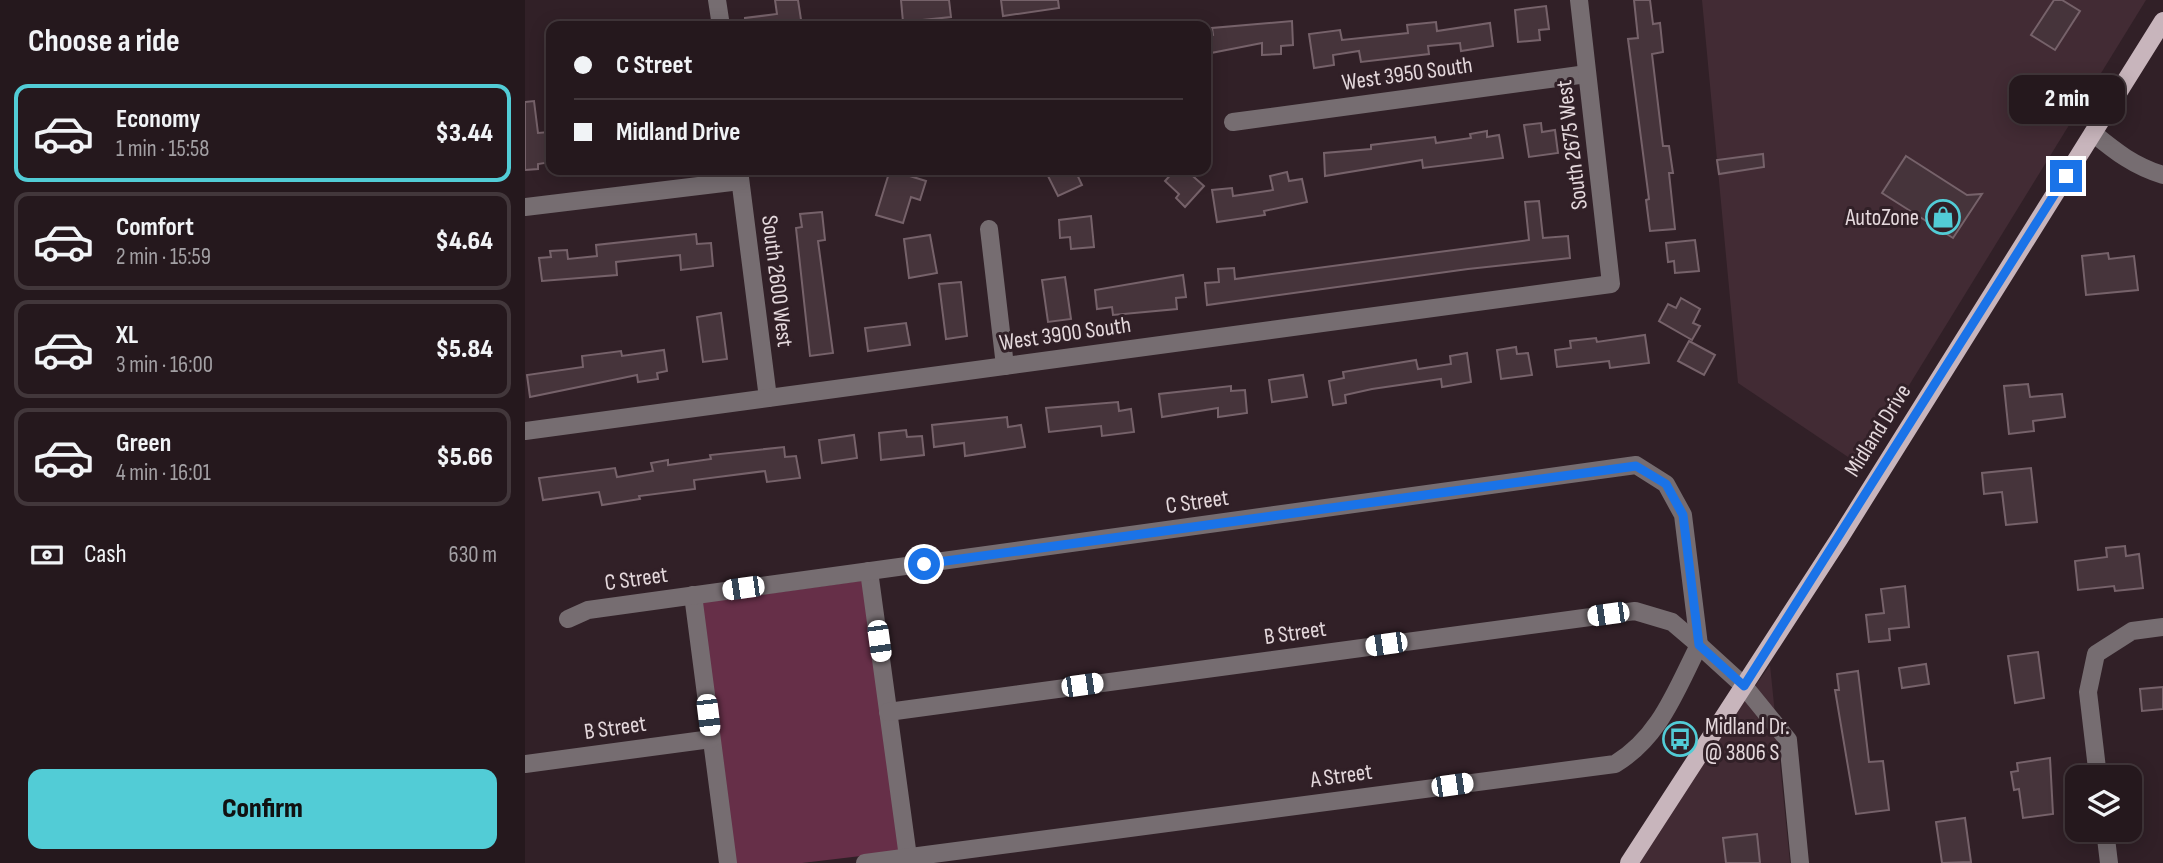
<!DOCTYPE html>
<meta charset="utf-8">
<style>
:root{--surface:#25181d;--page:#2d2126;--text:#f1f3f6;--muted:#a3a0a4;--line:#42373b;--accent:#52ccd6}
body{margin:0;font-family:"Sofia Sans Condensed",sans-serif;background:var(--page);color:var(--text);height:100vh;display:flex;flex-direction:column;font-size:26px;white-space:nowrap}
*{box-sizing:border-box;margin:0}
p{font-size:23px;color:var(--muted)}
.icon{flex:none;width:38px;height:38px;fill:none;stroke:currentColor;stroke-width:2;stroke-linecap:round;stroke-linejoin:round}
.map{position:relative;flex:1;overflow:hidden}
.sheet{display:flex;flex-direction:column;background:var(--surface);width:525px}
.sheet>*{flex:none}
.top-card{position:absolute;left:21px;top:21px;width:665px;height:154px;border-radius:14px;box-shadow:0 4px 18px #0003,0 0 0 2px var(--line);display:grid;align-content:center;height:154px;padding:0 28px;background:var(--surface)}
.tools{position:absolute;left:1540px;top:765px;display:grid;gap:14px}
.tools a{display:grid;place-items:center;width:77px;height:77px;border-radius:14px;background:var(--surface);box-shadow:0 4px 18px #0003,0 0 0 2px var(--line);font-size:35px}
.end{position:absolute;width:32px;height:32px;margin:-16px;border:9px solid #1a73e8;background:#fff;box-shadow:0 0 0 4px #fff}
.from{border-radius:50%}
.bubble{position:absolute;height:49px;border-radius:14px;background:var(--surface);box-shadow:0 4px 18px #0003,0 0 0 2px var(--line);font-size:23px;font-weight:800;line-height:49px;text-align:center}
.car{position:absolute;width:21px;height:42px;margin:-21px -10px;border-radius:9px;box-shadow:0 0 5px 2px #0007;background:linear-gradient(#fff 24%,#345 0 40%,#fff 0 76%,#345 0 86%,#fff 0)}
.top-card b{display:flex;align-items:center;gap:24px;height:66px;font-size:26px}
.top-card b+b{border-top:2px solid var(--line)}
.top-card i{width:18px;height:18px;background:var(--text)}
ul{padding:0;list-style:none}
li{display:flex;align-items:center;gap:21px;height:98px;margin:0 14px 10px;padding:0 14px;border:4px solid var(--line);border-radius:14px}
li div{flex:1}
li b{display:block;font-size:26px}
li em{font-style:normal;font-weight:800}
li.selected{border-color:var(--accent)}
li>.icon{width:63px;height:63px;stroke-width:1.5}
h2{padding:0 28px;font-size:32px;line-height:84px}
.pay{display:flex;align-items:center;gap:18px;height:77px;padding:0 28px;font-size:26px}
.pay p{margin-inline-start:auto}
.action{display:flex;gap:14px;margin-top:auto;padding:14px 28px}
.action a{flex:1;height:80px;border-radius:14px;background:var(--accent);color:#111;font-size:28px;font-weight:800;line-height:80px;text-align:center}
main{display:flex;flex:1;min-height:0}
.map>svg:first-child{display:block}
.built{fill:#422b34}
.green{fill:#662f48}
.building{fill:#46343b;stroke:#76626a;stroke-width:2}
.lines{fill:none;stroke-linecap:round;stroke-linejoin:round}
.minor{stroke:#766d71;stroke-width:18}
.major{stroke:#c8b5bc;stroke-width:18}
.route{stroke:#1a73e8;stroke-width:9}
.labels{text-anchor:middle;stroke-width:6;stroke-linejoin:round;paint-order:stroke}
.street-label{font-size:23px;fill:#e4d8dc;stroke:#312027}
.poi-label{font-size:23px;fill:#e4d8dc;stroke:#312027;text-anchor:end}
</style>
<main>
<section class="sheet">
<h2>Choose a ride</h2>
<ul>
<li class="selected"><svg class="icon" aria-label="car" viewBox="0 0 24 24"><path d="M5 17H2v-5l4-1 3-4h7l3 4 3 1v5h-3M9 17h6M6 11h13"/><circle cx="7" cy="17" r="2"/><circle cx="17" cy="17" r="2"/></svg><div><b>Economy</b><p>1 min · 15:58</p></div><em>$3.44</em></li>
<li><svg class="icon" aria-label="car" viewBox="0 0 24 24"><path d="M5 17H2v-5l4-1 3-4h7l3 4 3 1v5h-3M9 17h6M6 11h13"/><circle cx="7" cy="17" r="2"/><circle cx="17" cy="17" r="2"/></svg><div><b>Comfort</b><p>2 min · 15:59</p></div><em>$4.64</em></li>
<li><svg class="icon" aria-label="car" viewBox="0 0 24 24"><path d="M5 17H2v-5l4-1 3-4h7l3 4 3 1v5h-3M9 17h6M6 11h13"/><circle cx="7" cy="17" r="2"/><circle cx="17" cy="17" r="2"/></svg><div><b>XL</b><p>3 min · 16:00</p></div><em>$5.84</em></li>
<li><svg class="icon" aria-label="car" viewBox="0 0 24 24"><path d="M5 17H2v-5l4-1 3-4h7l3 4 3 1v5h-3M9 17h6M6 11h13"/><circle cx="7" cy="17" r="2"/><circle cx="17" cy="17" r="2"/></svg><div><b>Green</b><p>4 min · 16:01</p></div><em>$5.66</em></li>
</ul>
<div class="pay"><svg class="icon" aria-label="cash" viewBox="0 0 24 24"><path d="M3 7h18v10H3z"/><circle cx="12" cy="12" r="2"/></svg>Cash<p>630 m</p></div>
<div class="action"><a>Confirm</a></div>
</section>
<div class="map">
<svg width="1638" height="863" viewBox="0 0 1638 863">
<rect width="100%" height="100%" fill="#312027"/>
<g class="built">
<path d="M 1177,0 L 1621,0 L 1335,465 L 1213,383 Z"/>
<path d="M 1245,665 L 1265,863 L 1106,863 Z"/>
</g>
<path class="green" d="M 342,580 L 378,851 L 277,863 L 208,863 L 174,603 Z"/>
<g class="building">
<path d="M 250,0 L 273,0 L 277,26 L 220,26 L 220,18 L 252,14 Z"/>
<path d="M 376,0 L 424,0 L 426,17 L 378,22 Z"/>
<path d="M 476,0 L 533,0 L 534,8 L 478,16 Z"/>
<path d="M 1109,0 L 1125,0 L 1128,24 L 1135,23 L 1138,52 L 1127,54 L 1138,146 L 1144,146 L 1148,173 L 1144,173 L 1150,229 L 1125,231 L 1121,200 L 1124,199 L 1103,39 L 1113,38 Z"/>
<path d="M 1529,0 L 1537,0 L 1555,11 L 1530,50 L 1506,35 Z"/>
<path d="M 1021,6 L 1024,29 L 1014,30 L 1015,40 L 993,42 L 990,10 Z"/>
<path d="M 767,21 L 768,45 L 756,46 L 756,54 L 737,55 L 737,43 L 681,54 L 681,36 L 688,35 L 687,28 Z"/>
<path d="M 911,22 L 912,31 L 965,23 L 968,46 L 936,51 L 935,43 L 903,46 L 904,54 L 836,62 L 834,51 L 808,55 L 809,65 L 789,68 L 784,34 L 815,30 L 817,40 L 883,33 L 882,25 Z"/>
<path d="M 9,101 L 13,133 L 24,132 L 26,162 L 13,164 L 13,169 L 0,170 L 0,102 Z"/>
<path d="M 1016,123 L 1017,132 L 1030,130 L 1033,153 L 1004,157 L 999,125 Z"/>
<path d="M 962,131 L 962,137 L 974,135 L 978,158 L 898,168 L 897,160 L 800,176 L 799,153 L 846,149 L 846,145 L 910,137 L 911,143 L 946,138 L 945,134 Z"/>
<path d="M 1238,154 L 1239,167 L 1194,174 L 1192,160 Z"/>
<path d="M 1381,156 L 1442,195 L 1457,194 L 1428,238 L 1357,193 Z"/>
<path d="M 365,170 L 401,181 L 395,200 L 386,197 L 378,223 L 351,215 Z"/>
<path d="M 520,170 L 550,170 L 557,185 L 533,196 Z"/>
<path d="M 650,170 L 661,170 L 679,186 L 660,207 L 651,198 L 654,194 L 640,181 Z"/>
<path d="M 762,172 L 764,181 L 777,179 L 782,202 L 739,211 L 740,215 L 692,222 L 687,190 L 707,188 L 708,196 L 748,190 L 745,176 Z"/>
<path d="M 1014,201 L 1018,238 L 1043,236 L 1045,258 L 943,269 L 682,305 L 680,283 L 694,282 L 693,269 L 709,268 L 710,279 L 1004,240 L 1000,202 Z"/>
<path d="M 297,212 L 300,240 L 293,241 L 308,353 L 285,356 L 271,228 L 277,227 L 275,214 Z"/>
<path d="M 566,216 L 569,247 L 546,249 L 545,237 L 535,238 L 534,220 Z"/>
<path d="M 171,234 L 172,244 L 186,243 L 188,266 L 156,270 L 155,255 L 91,262 L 92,275 L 17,281 L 14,258 L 26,257 L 25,251 L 42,250 L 43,259 L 72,256 L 71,245 Z"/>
<path d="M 405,235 L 412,273 L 384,278 L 379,239 Z"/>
<path d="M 1170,240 L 1174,271 L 1150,273 L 1149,261 L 1143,262 L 1141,243 Z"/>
<path d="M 1583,253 L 1584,259 L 1609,256 L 1613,290 L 1561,295 L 1557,256 Z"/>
<path d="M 658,275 L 661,297 L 651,298 L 652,309 L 588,315 L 587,307 L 572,309 L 570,290 Z"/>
<path d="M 540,277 L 546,319 L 523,322 L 517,280 Z"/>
<path d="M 436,282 L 442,336 L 421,339 L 414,284 Z"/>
<path d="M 1156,298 L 1175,309 L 1168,323 L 1175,326 L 1167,340 L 1134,321 L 1143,304 L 1151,308 Z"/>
<path d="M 196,313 L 202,359 L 178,362 L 172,317 Z"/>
<path d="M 381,323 L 385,345 L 343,351 L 340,328 Z"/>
<path d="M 1120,335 L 1124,363 L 1085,368 L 1084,361 L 1032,367 L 1030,350 L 1046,348 L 1045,341 L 1071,338 L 1072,342 Z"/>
<path d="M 1164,341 L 1190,355 L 1179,375 L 1153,361 Z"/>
<path d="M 991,347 L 992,354 L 1003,353 L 1007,375 L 976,379 L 972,350 Z"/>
<path d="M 139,350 L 142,371 L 132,373 L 133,379 L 113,382 L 112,375 L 5,397 L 2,375 L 58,367 L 57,356 L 96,351 L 97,356 Z"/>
<path d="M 942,353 L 946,382 L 917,387 L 916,379 L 847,389 L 820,395 L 821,403 L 808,405 L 804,381 L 819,378 L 818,372 L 891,360 L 893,369 L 926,364 L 925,356 Z"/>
<path d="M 778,375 L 782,397 L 747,402 L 744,380 Z"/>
<path d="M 1503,384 L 1505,397 L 1537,394 L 1540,417 L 1508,421 L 1509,431 L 1484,434 L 1479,386 Z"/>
<path d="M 706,386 L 706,391 L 720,390 L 722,413 L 693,417 L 693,408 L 637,417 L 634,394 Z"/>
<path d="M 593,402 L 594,411 L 606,409 L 609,432 L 577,436 L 576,426 L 524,432 L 521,408 Z"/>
<path d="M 482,417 L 483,427 L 496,425 L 500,447 L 440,456 L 439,443 L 409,447 L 407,425 Z"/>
<path d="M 381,430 L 382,437 L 397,436 L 399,455 L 356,460 L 354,433 Z"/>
<path d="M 329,435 L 332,458 L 297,463 L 294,440 Z"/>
<path d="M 259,447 L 260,457 L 271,456 L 275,478 L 242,482 L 240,471 L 169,480 L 170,489 L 114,496 L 115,499 L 77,505 L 74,492 L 18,500 L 14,478 L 90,468 L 92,477 L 128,471 L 126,463 L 143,460 L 143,465 L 186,459 L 185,455 Z"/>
<path d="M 1506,468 L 1512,522 L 1481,525 L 1477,492 L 1459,494 L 1457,473 Z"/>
<path d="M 1600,546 L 1601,556 L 1614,554 L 1618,588 L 1590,591 L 1589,586 L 1553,590 L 1550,561 L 1582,557 L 1581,548 Z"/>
<path d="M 1380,586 L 1384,627 L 1364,629 L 1365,640 L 1344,642 L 1341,615 L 1359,613 L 1356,589 Z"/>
<path d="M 1513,652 L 1519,698 L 1490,703 L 1483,656 Z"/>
<path d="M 1401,664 L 1404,684 L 1377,688 L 1374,668 Z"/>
<path d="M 1333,671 L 1344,762 L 1358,761 L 1364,810 L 1331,814 L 1310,690 L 1314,690 L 1312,674 Z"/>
<path d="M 1638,687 L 1638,709 L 1617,711 L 1615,689 Z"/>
<path d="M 1525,758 L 1528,814 L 1498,818 L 1494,789 L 1489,790 L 1486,772 L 1493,771 L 1492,763 Z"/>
<path d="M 1440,818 L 1446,862 L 1417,863 L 1411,822 Z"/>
<path d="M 1232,834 L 1235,863 L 1201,863 L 1198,838 Z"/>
</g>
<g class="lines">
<g class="minor">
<path d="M 192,0 L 196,26"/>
<path d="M 708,122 L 1062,74"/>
<path d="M 1568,133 C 1591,152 1609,166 1638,175"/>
<path d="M 214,170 L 243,398"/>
<path d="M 0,207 L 215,181"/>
<path d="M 464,229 L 480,366"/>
<path d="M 0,431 L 1086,284 L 1054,0"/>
<path d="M 344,571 L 383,857"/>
<path d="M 168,595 L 203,863"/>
<path d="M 43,619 L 63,610 L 1111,465 L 1141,484 L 1158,515 L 1174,645"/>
<path d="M 363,712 L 1110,611 L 1147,622 L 1174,645"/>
<path d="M 0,764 L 186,739"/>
<path d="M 1573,777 L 1563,692 L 1571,654 L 1607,631 L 1638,627"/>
<path d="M 1580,830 L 1584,863"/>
<path d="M 340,863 L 1090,764 C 1135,737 1151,690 1174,645 L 1219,686 L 1263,740 L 1275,863"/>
</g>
<path class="major" d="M 1104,863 L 1314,539 L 1638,21"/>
</g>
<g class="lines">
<path class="route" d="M 399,564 L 1111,466 L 1141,484 L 1158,515 L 1174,645 L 1219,686 L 1541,176"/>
</g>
<defs>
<g id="shop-ring" transform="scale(1.75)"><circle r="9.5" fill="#312027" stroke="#52ccd6" stroke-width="1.5"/><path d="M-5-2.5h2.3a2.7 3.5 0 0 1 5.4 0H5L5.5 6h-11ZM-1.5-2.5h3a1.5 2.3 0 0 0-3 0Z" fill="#52ccd6"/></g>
<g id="bus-ring" transform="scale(1.75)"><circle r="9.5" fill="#312027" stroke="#52ccd6" stroke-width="1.5"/><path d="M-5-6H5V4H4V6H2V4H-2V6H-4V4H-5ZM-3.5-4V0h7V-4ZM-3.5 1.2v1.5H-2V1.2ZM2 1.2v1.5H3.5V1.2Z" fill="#52ccd6"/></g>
</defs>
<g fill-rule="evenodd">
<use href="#shop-ring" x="1418" y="217"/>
<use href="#bus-ring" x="1155" y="739"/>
</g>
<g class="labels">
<g class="street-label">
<text transform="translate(882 73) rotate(-8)" y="8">West 3950 South</text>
<text transform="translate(1046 145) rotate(-97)" y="8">South 2675 West</text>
<text transform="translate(253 281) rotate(83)" y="8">South 2600 West</text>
<text transform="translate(540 333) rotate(-8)" y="8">West 3900 South</text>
<text transform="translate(1352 430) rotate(-58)" y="8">Midland Drive</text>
<text transform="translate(672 501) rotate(-8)" y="8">C Street</text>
<text transform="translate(111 578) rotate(-8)" y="8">C Street</text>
<text transform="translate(770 632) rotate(-8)" y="8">B Street</text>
<text transform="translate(90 727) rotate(-8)" y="8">B Street</text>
<text transform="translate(816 775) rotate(-8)" y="8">A Street</text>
</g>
<g class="poi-label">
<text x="1394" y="225">AutoZone</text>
<text x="1180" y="734" text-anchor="start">Midland Dr.<tspan x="1180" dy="26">@ 3806 S</tspan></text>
</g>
</g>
</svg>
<div class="tools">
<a><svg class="icon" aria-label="layers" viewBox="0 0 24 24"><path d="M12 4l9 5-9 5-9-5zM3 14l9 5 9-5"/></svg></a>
</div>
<i class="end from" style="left:399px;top:564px"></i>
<i class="end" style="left:1541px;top:176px"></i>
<div class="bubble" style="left:1484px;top:75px;width:116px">2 min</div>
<i class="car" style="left:218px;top:588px;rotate:262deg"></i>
<i class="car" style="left:1083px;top:614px;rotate:262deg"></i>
<i class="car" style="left:354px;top:641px;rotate:172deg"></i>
<i class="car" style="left:861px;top:644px;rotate:262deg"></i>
<i class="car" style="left:557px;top:685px;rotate:82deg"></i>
<i class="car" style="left:183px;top:715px;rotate:173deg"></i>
<i class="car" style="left:927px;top:785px;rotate:82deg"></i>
<div class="top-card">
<b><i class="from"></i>C Street</b>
<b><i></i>Midland Drive</b>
</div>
</div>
</main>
